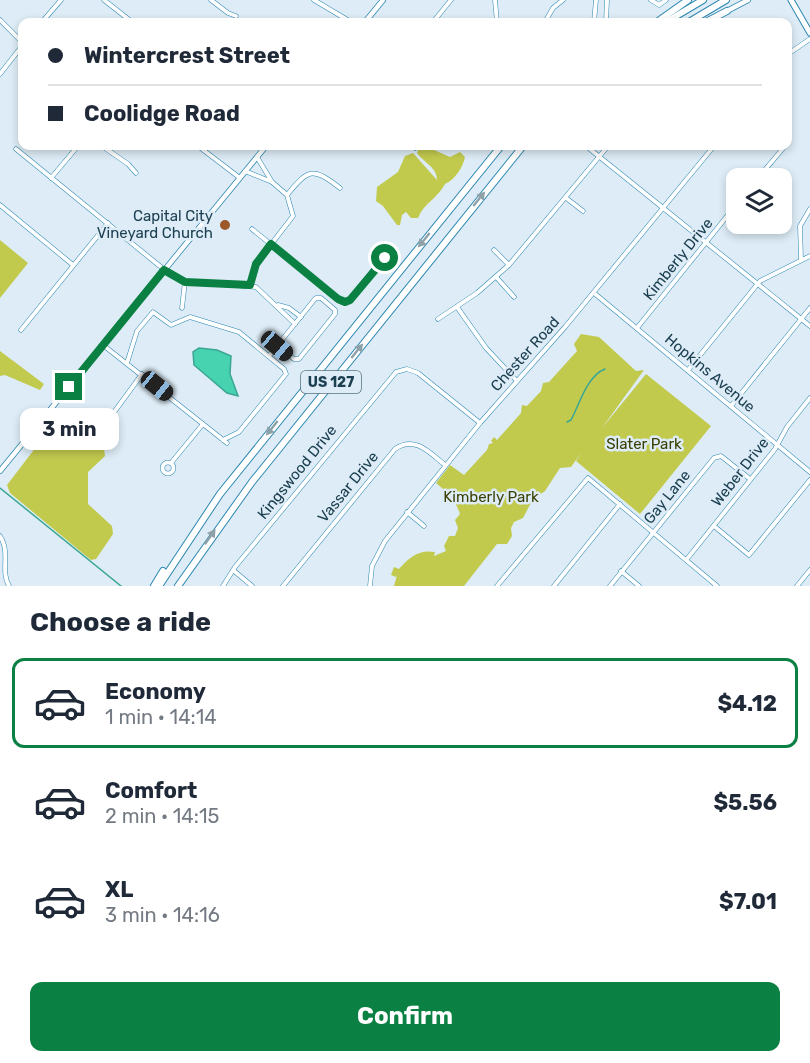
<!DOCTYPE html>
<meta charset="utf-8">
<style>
:root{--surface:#fff;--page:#f6f6f7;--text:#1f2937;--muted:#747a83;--line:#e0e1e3;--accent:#0b8043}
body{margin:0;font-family:Rubik,sans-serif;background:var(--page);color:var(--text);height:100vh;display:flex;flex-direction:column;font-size:22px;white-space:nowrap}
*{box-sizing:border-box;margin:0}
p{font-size:20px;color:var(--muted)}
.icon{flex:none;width:33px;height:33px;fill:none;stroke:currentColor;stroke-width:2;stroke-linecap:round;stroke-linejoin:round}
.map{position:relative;height:586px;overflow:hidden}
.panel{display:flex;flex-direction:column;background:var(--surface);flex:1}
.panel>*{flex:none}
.hud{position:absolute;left:18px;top:18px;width:774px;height:132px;border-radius:12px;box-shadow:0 3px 9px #0003;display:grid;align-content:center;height:132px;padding:0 30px;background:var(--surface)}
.controls{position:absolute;left:726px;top:168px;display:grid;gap:12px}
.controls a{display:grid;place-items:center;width:66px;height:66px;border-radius:12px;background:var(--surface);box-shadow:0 3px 9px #0003;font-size:30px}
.end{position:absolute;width:27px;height:27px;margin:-14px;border:8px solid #0b8043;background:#fff;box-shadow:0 0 0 3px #fff}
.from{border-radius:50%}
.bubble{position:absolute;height:42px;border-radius:12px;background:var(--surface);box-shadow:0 3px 9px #0003;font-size:20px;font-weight:700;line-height:42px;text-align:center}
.car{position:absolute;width:18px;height:36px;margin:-18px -9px;border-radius:8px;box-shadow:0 0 4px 2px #0007;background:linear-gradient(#222 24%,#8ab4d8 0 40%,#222 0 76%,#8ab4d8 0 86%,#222 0)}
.hud b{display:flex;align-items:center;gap:21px;height:57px;font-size:22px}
.hud b+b{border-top:2px solid var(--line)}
.hud i{width:15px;height:15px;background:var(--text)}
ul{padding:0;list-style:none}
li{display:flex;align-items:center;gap:18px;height:90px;margin:0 12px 9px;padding:0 18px;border:3px solid transparent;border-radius:12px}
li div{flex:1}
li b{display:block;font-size:22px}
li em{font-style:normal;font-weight:700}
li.active{border-color:var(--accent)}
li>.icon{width:54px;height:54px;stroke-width:1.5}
h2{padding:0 30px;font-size:27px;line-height:72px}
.action{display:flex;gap:12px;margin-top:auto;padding:12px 30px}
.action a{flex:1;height:69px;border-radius:12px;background:var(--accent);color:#fff;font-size:24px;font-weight:700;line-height:69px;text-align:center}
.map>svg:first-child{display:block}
.green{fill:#c2ca4e}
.water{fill:#47d2b0;stroke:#3aa694;stroke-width:1.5}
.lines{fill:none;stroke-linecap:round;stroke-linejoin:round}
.stream{stroke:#3aa694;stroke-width:1.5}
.street-casing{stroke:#2c87b1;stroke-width:5}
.secondary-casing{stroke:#2c87b1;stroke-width:6}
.primary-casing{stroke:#2c87b1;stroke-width:7}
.highway-casing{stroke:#2c87b1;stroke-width:8}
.street{stroke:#fff;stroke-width:4}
.secondary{stroke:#fff;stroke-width:4.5}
.primary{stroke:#fff;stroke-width:5}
.highway{stroke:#fff;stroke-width:6}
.oneway{fill:#8ea0a8}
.route{stroke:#0b8043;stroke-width:8}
.poi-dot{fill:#9c5829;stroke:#ddecf6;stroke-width:2}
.labels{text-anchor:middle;stroke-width:5;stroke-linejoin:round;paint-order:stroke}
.shield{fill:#ddecf6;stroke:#567483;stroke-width:1.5}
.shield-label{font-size:14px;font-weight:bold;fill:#1c4052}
.poi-label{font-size:15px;fill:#1c4052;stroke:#ddecf6;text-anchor:end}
.street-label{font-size:15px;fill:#1c4052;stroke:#ddecf6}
.park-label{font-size:15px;fill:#3c3f02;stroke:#ddecf6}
</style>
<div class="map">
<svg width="810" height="586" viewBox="0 0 810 586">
<rect width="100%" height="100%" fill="#ddecf6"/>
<g class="green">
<path d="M 425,146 L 450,157 L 460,152 L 465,157 C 463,167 455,180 445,184 C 438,198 424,203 418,218 L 411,218 L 406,212 L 402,215 L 400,225 L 397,225 L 383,206 L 376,201 L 377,187 L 398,172 L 405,156 L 413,153 L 437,180 C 437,167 424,163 417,153 L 419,148 Z"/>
<path d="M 0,240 L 28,263 L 0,298 Z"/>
<path d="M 581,334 L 599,337 L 636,371 L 644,370 L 602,428 L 646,374 L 711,426 L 640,514 L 576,461 L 581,453 L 571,467 L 560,468 L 545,491 L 533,499 L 523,518 L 514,522 L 511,528 L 512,536 L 507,544 L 497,544 L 464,586 L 394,586 L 397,575 L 396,577 L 391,575 L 394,567 L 399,569 C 409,558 418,549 435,552 L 434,556 L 446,551 L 444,546 L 449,536 L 455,536 L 458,528 L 455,520 L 460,514 C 455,499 448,493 436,483 L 450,465 L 464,475 L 487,450 L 489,444 L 493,443 L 491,441 L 494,437 L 497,440 L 521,413 L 522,405 L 527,406 L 541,391 L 543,383 L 549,382 L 577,351 L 574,344 Z"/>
<path d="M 0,351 L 44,384 L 40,390 L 5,375 L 0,376 Z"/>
<path d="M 65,415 L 104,449 L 105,456 L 88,472 L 88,504 L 112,526 L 113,534 L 96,559 L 91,560 L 10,493 L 7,485 L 59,417 Z"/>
</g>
<path class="water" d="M 199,348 L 217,350 L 231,356 L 230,374 L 238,396 L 227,393 L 194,365 L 193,352 Z"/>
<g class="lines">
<g class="stream">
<path d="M 567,422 L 571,420 C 580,403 587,376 605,369"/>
<path d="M 0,488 L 121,586"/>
</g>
<g class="street-casing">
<g id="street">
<path d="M 104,0 L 132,22"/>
<path d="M 211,0 L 228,13 L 236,16"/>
<path d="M 314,0 L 351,22"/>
<path d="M 495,0 L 497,22"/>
<path d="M 651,0 L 659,5 L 666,0"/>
<path d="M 0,20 L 22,42"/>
<path d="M 42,22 L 61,0"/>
<path d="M 433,22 L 451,0"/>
<path d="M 545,22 L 553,8 L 563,0"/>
<path d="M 594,22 L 596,0"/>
<path d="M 606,22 L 607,0"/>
<path d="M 788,54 L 810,39"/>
<path d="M 0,74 L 22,46"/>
<path d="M 102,146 L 128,164 L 136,173"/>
<path d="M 198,146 L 240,178"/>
<path d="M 412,146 L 415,148"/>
<path d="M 586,146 L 810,326"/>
<path d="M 16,149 L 172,276 L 185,281 L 256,287 L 295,324"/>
<path d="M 245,171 L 272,182 L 257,157"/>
<path d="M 51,178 L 78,146"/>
<path d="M 758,178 L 785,146"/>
<path d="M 287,195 C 309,168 313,167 340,188"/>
<path d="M 566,198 L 583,211"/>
<path d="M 0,205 L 73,265"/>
<path d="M 252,229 L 342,302 L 350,300 L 381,260"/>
<path d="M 494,250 L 509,265"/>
<circle cx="381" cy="256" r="4.5"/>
<path d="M 801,259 L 800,226 L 810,209"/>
<path d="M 497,278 L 514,297"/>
<path d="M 250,285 L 256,264 L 293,216 L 287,195 L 272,182"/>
<path d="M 594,293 L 810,472"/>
<path d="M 278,305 L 289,308 L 301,317"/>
<path d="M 457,307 L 486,348 L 517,381"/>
<path d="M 182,308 L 185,281"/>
<path d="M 438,319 L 477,293 L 509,265 L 608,146"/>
<path d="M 637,328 L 736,205"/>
<path d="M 21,330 L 108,223"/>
<path d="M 103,345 L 227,443"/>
<path d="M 269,356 C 284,337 299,319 314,300 L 316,298 L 321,298 L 335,310 L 335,314 L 299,359 L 294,359 L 277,346"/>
<path d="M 127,363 L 137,331 L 153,312 L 171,325 L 190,317 L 239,332 L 284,369 L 286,374 L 239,432 L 223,440"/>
<path d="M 688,370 L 760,281 L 810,256"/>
<path d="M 731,406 L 810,308"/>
<circle cx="108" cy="419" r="5.5"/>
<path d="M 112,415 L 142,374"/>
<circle cx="168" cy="468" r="5.5"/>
<path d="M 171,463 L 203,424"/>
<path d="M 407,512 L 424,526"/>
<path d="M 714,526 L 749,555 L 810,480"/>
<path d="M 0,536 C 11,553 0,570 9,586"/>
<path d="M 687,559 L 775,449 L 787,427 L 810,398"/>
<path d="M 233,570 L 252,586"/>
<path d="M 621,571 L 639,586"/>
<path d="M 223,586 L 235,567 L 396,372 L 407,369 L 418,373 L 480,423"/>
<path d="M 283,586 L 395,449 C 415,435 430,453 445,465"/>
<path d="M 370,586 L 372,566 L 385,541 L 480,423 L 565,327 L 714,146"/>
<path d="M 497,586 L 588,478 L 717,586"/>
<path d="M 554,586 L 620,504"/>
<path d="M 610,586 L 714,458 L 721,456 L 750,479"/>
<path d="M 797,586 L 810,570"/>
</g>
</g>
<g class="secondary-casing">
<g id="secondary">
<path d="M 727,11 L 748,0"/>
<path d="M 365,22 L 383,0"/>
<path d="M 0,471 L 266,146"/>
</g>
</g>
<g class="primary-casing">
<path id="primary" d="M 791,0 L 810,33"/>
</g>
<g class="highway-casing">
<g id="highway">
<path d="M 657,22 L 688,0"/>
<path d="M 666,22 L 703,0"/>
<path d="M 689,22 L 726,0"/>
<path d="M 706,22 L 727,11"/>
<path d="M 154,586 L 163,571"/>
<path d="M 159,586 L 220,494 L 501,146"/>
<path d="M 178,586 L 252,482 L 523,146"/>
</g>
</g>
<use href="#street" class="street"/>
<use href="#secondary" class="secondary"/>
<use href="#primary" class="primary"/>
<use href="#highway" class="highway"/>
</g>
<defs><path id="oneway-solid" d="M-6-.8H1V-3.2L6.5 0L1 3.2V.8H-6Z" transform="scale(1.5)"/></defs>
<g class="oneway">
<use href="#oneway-solid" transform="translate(479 199) rotate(-51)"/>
<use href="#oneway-solid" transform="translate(424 240) rotate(129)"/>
<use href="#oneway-solid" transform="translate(357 351) rotate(-51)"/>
<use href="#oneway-solid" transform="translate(272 428) rotate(129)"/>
<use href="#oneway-solid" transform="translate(210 537) rotate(-55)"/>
</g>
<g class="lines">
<path class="route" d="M 69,387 L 164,270 L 185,282 L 250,285 L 256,264 L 271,244 L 338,299 L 345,302 L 350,300 L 381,263 L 377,253 L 384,252 L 385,258"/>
</g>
<circle class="poi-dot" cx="225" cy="225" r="6"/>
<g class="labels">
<rect class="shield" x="301" y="371" width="60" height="22" rx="4.5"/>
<g class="shield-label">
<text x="331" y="387">US 127</text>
</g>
<g class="poi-label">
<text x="213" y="221">Capital City<tspan x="213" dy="17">Vineyard Church</tspan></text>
</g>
<g class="street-label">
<text transform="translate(678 259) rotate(-51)" y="5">Kimberly Drive</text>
<text transform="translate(525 354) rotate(-48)" y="5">Chester Road</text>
<text transform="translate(710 373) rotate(40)" y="5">Hopkins Avenue</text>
<text transform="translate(297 472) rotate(-51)" y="5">Kingswood Drive</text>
<text transform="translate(740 472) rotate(-52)" y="5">Weber Drive</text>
<text transform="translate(348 487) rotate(-51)" y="5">Vassar Drive</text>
<text transform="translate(667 497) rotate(-51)" y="5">Gay Lane</text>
</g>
<g class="park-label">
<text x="644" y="449">Slater Park</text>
<text x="491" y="502">Kimberly Park</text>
</g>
</g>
</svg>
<div class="controls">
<a><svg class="icon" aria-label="layers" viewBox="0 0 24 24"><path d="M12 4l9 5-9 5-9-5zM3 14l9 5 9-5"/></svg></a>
</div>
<i class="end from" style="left:385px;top:258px"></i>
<i class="end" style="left:69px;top:387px"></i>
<div class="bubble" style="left:20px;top:408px;width:99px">3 min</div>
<i class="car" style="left:277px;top:346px;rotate:130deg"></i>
<i class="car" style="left:157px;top:386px;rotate:129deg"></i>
<div class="hud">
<b><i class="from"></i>Wintercrest Street</b>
<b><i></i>Coolidge Road</b>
</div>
</div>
<section class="panel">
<h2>Choose a ride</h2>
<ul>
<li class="active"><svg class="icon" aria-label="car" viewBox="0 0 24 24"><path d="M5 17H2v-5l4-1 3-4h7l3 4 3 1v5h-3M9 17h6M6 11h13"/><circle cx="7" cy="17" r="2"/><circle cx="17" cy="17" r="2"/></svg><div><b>Economy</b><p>1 min · 14:14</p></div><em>$4.12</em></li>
<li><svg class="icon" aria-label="car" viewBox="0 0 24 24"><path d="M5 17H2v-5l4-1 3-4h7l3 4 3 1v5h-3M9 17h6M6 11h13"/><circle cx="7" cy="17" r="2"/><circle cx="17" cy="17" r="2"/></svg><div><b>Comfort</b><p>2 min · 14:15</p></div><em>$5.56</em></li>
<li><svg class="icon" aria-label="car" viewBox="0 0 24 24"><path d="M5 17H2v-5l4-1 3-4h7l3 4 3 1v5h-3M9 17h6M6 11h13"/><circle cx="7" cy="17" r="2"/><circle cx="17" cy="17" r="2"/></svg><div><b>XL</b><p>3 min · 14:16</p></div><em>$7.01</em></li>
</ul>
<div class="action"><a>Confirm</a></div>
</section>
